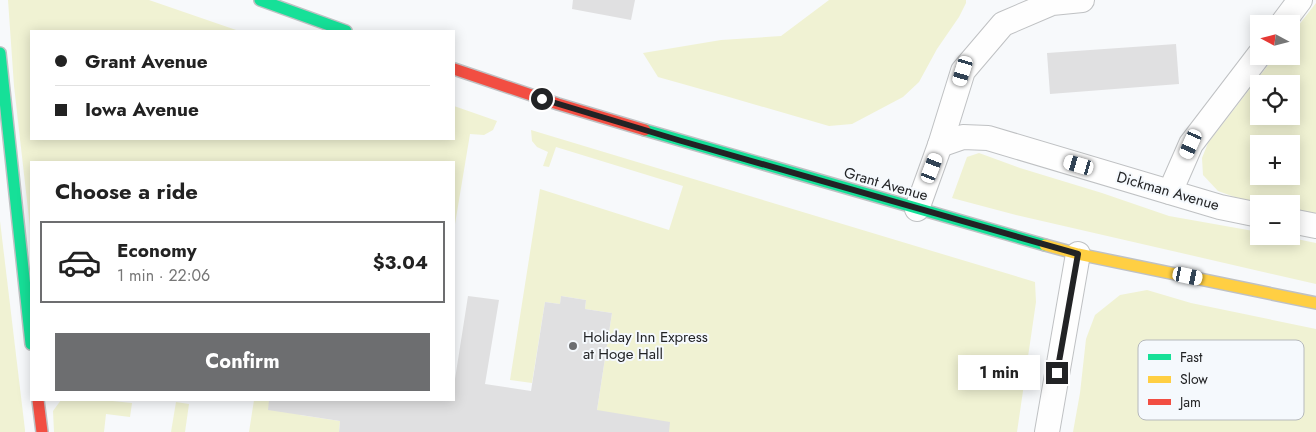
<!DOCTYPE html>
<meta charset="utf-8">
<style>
:root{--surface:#fff;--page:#f6f6f6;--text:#222;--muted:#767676;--line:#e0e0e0;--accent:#6d6e70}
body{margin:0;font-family:Jost,sans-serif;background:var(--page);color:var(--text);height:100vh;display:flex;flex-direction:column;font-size:19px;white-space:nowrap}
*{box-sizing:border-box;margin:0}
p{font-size:16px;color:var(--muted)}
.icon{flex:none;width:28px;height:28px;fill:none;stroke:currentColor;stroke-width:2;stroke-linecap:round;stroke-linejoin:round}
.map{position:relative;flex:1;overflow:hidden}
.sheet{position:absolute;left:30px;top:161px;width:425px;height:240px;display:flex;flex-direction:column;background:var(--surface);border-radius:0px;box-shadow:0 2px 12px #0003}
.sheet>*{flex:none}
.guide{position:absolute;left:30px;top:30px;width:425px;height:110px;border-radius:0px;box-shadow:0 2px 12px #0003;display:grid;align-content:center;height:110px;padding:0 25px;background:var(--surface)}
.needle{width:32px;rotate:277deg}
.buttons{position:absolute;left:1250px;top:15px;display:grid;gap:10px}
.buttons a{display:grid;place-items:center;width:50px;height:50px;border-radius:0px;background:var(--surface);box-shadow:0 2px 12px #0003;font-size:25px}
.end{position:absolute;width:22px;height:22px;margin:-11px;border:6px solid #222325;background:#fff;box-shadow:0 0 0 2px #fff}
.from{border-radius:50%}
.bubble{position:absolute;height:35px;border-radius:0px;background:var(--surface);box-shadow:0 2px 12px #0003;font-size:16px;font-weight:700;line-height:35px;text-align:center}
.car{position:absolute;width:15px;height:30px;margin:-15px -8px;border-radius:6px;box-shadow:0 0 4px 1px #0007;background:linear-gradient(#fff 24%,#345 0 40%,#fff 0 76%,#345 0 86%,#fff 0)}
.guide b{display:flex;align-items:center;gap:18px;height:48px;font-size:19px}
.guide b+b{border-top:1px solid var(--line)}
.guide i{width:12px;height:12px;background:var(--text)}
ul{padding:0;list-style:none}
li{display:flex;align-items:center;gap:15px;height:82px;margin:0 10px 8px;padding:0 15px;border:2px solid transparent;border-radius:0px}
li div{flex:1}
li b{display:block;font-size:19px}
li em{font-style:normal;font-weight:700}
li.active{border-color:var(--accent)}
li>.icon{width:45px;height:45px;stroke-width:1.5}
h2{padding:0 25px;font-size:22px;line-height:60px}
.action{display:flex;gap:10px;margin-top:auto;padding:10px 25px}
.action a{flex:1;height:58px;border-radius:0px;background:var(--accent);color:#fff;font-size:20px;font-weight:700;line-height:58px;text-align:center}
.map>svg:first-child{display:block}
.green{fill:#f0f2d3;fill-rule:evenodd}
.building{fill:#e0e0e1}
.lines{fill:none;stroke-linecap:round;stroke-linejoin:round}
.street-casing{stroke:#bfc1c3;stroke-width:26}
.fast-casing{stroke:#bfc1c3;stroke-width:14}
.slow-casing{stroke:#bfc1c3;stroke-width:14}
.jam-casing{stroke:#bfc1c3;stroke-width:14}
.street{stroke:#fefefe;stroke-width:24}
.fast{stroke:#16e098;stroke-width:11}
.slow{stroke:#ffcf43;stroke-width:11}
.jam{stroke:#f24e42;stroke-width:11}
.route{stroke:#222325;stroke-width:6}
.poi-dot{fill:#6d6e70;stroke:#f5f9fd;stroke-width:2}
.labels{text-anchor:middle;stroke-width:4;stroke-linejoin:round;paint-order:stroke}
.street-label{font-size:15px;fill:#222325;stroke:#f5f9fd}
.poi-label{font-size:15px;fill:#222325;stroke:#f5f9fd;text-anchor:start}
.key{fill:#f5f9fd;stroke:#b6b9bc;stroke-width:1}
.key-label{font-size:14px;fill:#222325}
</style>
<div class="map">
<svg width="1316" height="432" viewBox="0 0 1316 432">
<rect width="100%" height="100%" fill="#f7f9fb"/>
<g class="green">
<path d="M 8,0 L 149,0 L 239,31 L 31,31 L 31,139 L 454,139 L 454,106 L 497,121 L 493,130 L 484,135 L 470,134 L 454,230 L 454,162 L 31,162 L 31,236 L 14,86 Z"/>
<path d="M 829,0 L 966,0 L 966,3 L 959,17 L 937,49 L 919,82 L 903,97 L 852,124 L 829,126 L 729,97 L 658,77 L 643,53 L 721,40 L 781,36 Z"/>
<path d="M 1316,3 L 1316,216 L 1291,212 L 1291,204 L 1254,204 L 1218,191 L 1203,175 L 1202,158 L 1208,143 L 1275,56 L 1291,56 L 1291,35 ZM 1259,84 L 1291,84 L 1291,116 L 1259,116 ZM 1259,144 L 1291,144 L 1291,176 L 1259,176 Z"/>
<path d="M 531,130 L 1035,282 L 1036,302 L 1017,432 L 641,432 L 597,410 L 612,313 L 585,309 L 586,300 L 561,296 L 560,304 L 545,302 L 532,383 L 510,380 L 540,189 L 669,230 L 683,186 L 556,147 L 549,167 L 543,166 L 548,152 L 537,147 L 532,141 Z"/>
<path d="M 979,153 L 1020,168 L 1102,193 L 1169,216 L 1259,232 L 1259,236 L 1282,236 L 1316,243 L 1316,284 L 1016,215 L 952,198 L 967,157 Z"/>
<path d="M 0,221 L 25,430 L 25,432 L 0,432 Z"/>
<path d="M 1147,290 L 1191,303 L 1316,329 L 1316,432 L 1073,432 L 1080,393 L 1086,339 L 1095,315 L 1120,295 Z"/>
<path d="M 61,400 L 103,400 L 132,403 L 130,417 L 106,414 L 104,432 L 54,432 L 53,411 Z"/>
<path d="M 254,400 L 302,400 L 300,415 L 340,421 L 339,432 L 249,432 Z"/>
<path d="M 176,402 L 189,404 L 185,432 L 171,432 Z"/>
</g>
<g class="building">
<path d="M 573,0 L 635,0 L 631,20 L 572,9 Z"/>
<path d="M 1176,44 L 1179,84 L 1050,94 L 1047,53 Z"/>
<path d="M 468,296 L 499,300 L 485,384 L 531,391 L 545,302 L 560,304 L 561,296 L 586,300 L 585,309 L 612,313 L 597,410 L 670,422 L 669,432 L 339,432 L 340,421 L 268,410 L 269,400 L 454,400 L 454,379 L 455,379 Z"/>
</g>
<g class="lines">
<g class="street-casing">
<g id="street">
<path d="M 1282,24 L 1300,0"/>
<path d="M 940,145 L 963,137 L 988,138 L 1220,207 L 1259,215"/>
<path d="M 1170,192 L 1191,144 L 1259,55"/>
<path d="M 917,209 L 940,145 L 963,71 L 1003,24 L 1052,3 L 1082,0"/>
<path d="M 1291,221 L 1316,226"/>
<path d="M 1047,432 L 1078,254"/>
</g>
</g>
<g class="fast-casing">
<g id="fast">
<path d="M 260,0 L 346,31"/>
<path d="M 0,53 L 31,344"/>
<path d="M 645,130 L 1045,245"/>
</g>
</g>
<g class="slow-casing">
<path id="slow" d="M 1045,245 L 1078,254 L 1316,303"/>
</g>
<g class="jam-casing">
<g id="jam">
<path d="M 454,69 L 558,104 L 645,130"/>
<path d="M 38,400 L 42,432"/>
</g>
</g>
<use href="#street" class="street"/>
<use href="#fast" class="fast"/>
<use href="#slow" class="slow"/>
<use href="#jam" class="jam"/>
</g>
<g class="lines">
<path class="route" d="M 542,99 L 678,140 L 1078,254 L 1057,373"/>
</g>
<circle class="poi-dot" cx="573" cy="346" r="5"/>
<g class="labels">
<g class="street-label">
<text transform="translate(886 184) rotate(16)" y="5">Grant Avenue</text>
<text transform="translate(1168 191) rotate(16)" y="5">Dickman Avenue</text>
</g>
<g class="poi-label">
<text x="583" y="342">Holiday Inn Express<tspan x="583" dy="17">at Hoge Hall</tspan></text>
</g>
</g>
<rect x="1138" y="340" width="166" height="80" rx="8" class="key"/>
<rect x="1148" y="354" width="23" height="6" fill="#16e098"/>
<rect x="1148" y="376" width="23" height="7" fill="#ffcf43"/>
<rect x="1148" y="399" width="23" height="6" fill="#f24e42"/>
<g class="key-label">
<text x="1180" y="362">Fast</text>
<text x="1180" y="384">Slow</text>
<text x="1180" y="407">Jam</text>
</g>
</svg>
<div class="buttons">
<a><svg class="needle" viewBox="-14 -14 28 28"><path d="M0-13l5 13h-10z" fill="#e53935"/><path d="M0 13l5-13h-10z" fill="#767676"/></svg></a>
<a><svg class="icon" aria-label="locate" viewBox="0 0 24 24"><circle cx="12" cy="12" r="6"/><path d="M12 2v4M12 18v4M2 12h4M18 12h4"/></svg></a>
<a>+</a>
<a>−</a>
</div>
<i class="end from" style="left:542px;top:99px"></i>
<i class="end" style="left:1057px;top:373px"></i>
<div class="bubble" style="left:958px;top:355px;width:82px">1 min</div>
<i class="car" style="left:963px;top:71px;rotate:197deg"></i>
<i class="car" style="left:1191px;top:144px;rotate:204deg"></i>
<i class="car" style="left:1079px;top:165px;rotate:286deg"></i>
<i class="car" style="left:932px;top:168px;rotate:21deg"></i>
<i class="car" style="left:1188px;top:276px;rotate:102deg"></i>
<div class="guide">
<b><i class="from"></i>Grant Avenue</b>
<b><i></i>Iowa Avenue</b>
</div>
<section class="sheet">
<h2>Choose a ride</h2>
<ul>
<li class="active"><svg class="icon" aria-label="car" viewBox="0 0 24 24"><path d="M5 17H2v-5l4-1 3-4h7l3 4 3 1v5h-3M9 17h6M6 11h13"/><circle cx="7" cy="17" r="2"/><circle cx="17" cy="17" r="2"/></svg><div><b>Economy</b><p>1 min · 22:06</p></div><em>$3.04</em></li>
</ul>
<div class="action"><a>Confirm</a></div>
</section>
</div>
